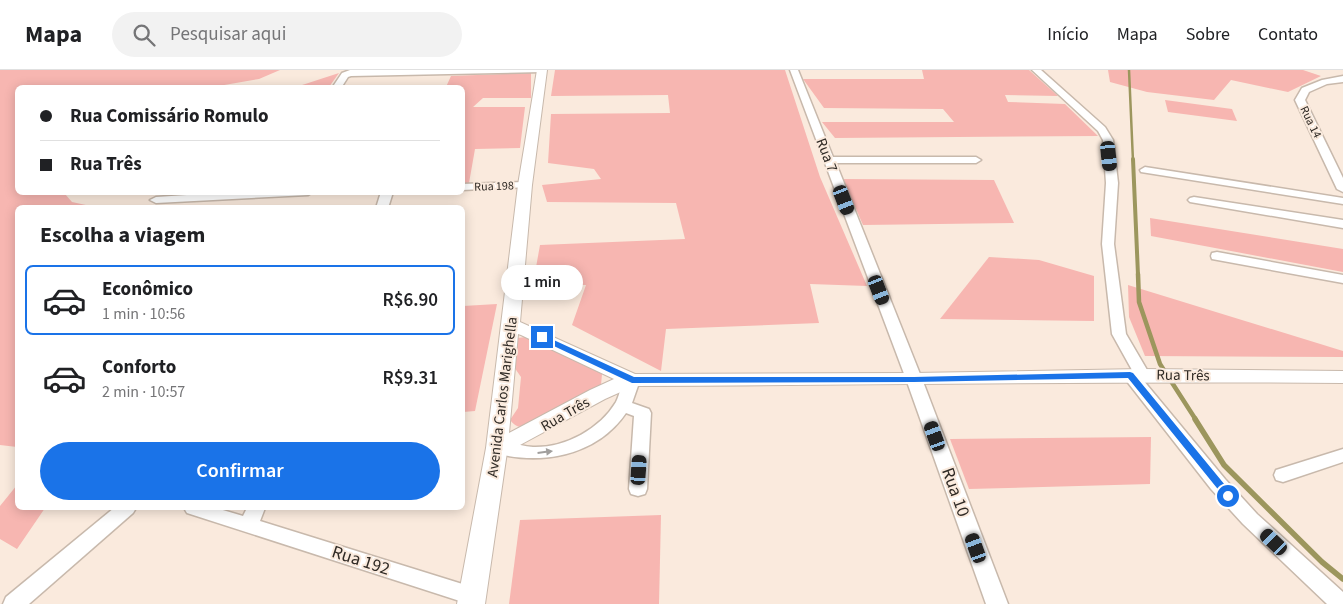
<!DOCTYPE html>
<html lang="pt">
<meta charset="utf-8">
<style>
:root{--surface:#fff;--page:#f2f2f2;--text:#202124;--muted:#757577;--line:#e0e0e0;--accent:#1a73e8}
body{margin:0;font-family:"Source Sans 3",sans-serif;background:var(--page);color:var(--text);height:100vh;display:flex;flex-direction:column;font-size:19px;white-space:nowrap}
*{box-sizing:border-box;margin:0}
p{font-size:16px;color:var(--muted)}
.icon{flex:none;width:28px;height:28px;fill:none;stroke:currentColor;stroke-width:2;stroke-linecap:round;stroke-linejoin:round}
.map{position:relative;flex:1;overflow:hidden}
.panel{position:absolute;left:15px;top:135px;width:450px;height:305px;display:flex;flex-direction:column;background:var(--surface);border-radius:8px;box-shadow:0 2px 12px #0003}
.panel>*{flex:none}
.top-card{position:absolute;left:15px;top:15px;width:450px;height:110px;border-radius:8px;box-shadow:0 2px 12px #0003;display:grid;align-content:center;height:110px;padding:0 25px;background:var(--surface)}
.end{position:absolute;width:22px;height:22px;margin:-11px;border:6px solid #1a73e8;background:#fff;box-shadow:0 0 0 2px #fff}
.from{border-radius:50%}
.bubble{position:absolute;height:35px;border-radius:18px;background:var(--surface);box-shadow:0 2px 12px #0003;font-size:16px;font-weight:600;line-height:35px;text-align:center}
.car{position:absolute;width:15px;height:30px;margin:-15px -8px;border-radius:6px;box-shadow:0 0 4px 1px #0007;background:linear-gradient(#222 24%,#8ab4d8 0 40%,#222 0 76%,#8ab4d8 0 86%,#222 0)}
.top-card b{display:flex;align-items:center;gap:18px;height:48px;font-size:19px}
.top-card b+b{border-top:1px solid var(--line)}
.top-card i{width:12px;height:12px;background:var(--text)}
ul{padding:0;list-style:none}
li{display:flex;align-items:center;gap:15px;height:70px;margin:0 10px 8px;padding:0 15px;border:2px solid transparent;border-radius:8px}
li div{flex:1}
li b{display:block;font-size:19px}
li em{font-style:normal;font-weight:600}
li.selected{border-color:var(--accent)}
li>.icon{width:45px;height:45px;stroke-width:1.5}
h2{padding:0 25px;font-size:22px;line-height:60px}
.button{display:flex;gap:10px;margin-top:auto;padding:10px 25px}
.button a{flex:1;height:58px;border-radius:30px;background:var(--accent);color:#fff;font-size:20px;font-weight:600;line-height:58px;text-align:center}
header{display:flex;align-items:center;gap:30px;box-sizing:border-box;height:70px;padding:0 25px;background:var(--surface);border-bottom:1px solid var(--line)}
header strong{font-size:24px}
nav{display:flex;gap:28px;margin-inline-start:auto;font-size:18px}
.search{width:350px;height:45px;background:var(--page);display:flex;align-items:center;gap:12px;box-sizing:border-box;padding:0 18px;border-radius:28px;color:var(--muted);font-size:19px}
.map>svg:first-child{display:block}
.green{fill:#f7b6b1}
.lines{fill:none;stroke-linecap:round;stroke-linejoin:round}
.stream-far3{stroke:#9c965d;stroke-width:2.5}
.stream-far2{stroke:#9c965d;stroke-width:4}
.stream-far1{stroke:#9c965d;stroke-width:4.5}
.stream{stroke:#9c965d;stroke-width:5.5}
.minor-casing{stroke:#c8b9ac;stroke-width:3}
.major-casing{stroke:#c8b9ac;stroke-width:2}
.minor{fill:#fff;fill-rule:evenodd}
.major{fill:#fff;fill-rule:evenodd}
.oneway{fill:#a19f9d}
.route{fill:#1a73e8}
.labels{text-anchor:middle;stroke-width:4;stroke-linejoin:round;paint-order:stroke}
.far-street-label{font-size:12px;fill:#2f2a25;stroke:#faeadd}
.street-label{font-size:15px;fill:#2f2a25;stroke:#faeadd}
.near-street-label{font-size:18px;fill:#2f2a25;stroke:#faeadd}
</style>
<header>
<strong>Mapa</strong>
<div class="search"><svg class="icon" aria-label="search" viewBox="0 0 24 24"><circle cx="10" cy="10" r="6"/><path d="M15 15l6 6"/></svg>Pesquisar aqui</div>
<nav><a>Início</a><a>Mapa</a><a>Sobre</a><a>Contato</a></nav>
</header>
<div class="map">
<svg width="1343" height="534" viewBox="0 0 1343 534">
<rect width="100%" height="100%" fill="#faeadd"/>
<g class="green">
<path d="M 0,0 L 280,0 L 259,9 L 207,18 L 18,18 L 18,122 L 67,123 L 65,124 L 72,132 L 95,137 L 18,138 L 17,377 L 0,375 Z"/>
<path d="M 555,0 L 785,0 L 820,107 L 867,216 L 810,214 L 819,253 L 666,259 L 661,301 L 572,255 L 586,215 L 533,214 L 540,175 L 685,169 L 676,133 L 547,132 L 542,115 L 601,109 L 594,99 L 548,93 L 551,44 L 670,43 L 668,25 L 551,26 Z"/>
<path d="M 922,0 L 1029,0 L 1058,26 L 1005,25 L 1008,32 L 1065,34 L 1098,66 L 835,68 L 822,52 L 954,52 L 943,39 L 824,38 L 803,9 L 924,9 Z"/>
<path d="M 1108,0 L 1303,0 L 1321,6 L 1288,22 L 1231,10 L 1214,30 L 1147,22 L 1110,12 Z"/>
<path d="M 339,3 L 329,17 L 296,17 Z"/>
<path d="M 531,3 L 531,28 L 483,28 L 473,37 L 525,37 L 520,78 L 475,79 L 469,113 L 463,113 L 462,18 L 446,17 L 451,6 Z"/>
<path d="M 1165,30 L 1232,39 L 1237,51 L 1168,42 Z"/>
<path d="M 843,109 L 994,110 L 1014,153 L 863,155 Z"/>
<path d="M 1150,148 L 1343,179 L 1343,202 L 1151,166 Z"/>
<path d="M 989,187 L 1039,190 L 1094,206 L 1094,251 L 940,249 Z"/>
<path d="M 1128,215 L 1343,281 L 1343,287 L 1145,286 L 1129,247 Z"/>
<path d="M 497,234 L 475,341 L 463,342 L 463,236 Z"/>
<path d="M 526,267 L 602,304 L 601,315 L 534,355 C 523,358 517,359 510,350 L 518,338 L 521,307 L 514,297 L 517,268 Z"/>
<path d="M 1151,367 L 1150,414 L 969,419 L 950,369 Z"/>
<path d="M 17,415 L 18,438 L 45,438 L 17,479 L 0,469 L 0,436 Z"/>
<path d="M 661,445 L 659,534 L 509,534 L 520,450 Z"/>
</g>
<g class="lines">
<path class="stream-far3" d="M 1129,0 L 1133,91"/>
<path class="stream-far2" d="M 1133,89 L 1138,205"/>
<path class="stream-far1" d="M 1138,204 L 1139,232 L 1160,294 L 1196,350"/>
<path class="stream" d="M 1195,349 L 1224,395 L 1322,492 L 1343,509"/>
<g class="minor-casing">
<g id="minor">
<path d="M 350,0 L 546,0 L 542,2 L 351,6 L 348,7 L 341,18 L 332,18 L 342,3 Z"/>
<path d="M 790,0 L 798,0 L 833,87 L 976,87 L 981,90 L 976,93 L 836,93 L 922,309 L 1008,534 L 986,534 L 906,309 Z"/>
<path d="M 1032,0 L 1041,0 L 1105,57 L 1113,70 L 1118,113 L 1114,174 L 1126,264 L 1150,305 L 1148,309 L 1143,310 L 1225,409 L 1257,444 L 1343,522 L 1343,534 L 1327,534 L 1243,454 L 1211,419 L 1122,305 L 1124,301 L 1132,300 L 1112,264 L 1102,174 L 1106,113 L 1103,70 L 1098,61 Z"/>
<path d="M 1343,6 L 1343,12 L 1327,14 L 1309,22 L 1305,30 L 1343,108 L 1343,122 L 1337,119 L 1295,30 L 1302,18 L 1322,10 Z"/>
<path d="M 1145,97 L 1343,128 L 1343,134 L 1141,102 L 1140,100 Z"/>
<path d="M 525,112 L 529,113 L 531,115 L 529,117 L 462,120 L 462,114 Z"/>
<path d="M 233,122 L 313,122 L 308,125 L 156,133 L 150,130 L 156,127 Z"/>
<path d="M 381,122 L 393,122 L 388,138 L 376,138 Z"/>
<path d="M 1194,127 L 1343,150 L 1343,158 L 1190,132 L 1188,130 L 1190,128 Z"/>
<path d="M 1217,182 L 1343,205 L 1343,213 L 1212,189 L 1211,186 L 1212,183 Z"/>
<path d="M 632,305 L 638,306 L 640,310 L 632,333 L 649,339 L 651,343 L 647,419 L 645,424 L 638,426 L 631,424 L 629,419 L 634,346 L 626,343 C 596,387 539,396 491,382 L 488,378 L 491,374 C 504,370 519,376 533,377 C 565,378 600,359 616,332 C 620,324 621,314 626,306 Z"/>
<path d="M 1343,379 L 1343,392 L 1283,412 L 1276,410 L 1274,405 L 1276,400 Z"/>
<path d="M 114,438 L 136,438 L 133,443 L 29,534 L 3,534 L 6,527 Z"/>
<path d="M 184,438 L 216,438 L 243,446 L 247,438 L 265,438 L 260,451 L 472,517 L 480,520 L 483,526 L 480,532 L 469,534 L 187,443 Z"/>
</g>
</g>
<g class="major-casing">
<path id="major" d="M 537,0 L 547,0 L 532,115 L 520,252 L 635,304 L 914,303 L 1142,299 L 1343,301 L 1343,313 C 1107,311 871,315 634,316 L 605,329 L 507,382 L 485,534 L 457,534 L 486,378 L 518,115 ZM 518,264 L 521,265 L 614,309 L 590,320 L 509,363 Z"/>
</g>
<use href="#minor" class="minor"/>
<use href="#major" class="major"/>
</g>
<defs><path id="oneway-solid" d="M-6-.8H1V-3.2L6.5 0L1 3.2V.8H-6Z" transform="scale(1.25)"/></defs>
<use class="oneway" href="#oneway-solid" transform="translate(545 382) rotate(-7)"/>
<path class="route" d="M 539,266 L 545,266 L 634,307 L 914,307 L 1130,302 L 1133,303 L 1234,426 L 1228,430 L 1225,428 L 1128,308 L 914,312 L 632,313 L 539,269 Z"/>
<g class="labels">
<g class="far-street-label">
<text transform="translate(1311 52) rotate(64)" y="4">Rua 14</text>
<text transform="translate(494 116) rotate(-2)" y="4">Rua 198</text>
</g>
<g class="street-label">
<text transform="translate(827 85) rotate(69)" y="5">Rua 7</text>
<text transform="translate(1183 305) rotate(1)" y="5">Rua Três</text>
<text transform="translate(502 327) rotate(-83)" y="5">Avenida Carlos Marighella</text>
<text transform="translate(565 344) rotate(-30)" y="5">Rua Três</text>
</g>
<g class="near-street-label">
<text transform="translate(956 422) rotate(70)" y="6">Rua 10</text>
<text transform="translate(361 490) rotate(18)" y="6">Rua 192</text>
</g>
</g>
</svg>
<i class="end from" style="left:1228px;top:426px"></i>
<i class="end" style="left:542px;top:267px"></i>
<div class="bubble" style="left:501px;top:195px;width:82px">1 min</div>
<i class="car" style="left:1109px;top:86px;rotate:174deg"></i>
<i class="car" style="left:844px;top:130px;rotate:159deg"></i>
<i class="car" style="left:879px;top:220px;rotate:159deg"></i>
<i class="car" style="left:935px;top:366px;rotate:340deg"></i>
<i class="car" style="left:639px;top:400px;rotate:4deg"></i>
<i class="car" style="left:1274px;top:472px;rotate:314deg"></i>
<i class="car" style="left:976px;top:478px;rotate:340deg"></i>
<div class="top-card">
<b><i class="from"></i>Rua Comissário Romulo</b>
<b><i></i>Rua Três</b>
</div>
<section class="panel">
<h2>Escolha a viagem</h2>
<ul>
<li class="selected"><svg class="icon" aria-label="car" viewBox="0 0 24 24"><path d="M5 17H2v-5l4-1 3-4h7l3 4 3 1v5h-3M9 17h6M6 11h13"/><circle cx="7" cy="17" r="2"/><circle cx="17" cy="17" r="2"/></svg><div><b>Econômico</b><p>1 min · 10:56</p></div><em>R$6.90</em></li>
<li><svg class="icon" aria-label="car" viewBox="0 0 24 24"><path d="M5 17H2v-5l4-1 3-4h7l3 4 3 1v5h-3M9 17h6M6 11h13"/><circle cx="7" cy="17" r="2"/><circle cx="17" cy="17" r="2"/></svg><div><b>Conforto</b><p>2 min · 10:57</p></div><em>R$9.31</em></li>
</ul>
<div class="button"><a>Confirmar</a></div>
</section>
</div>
